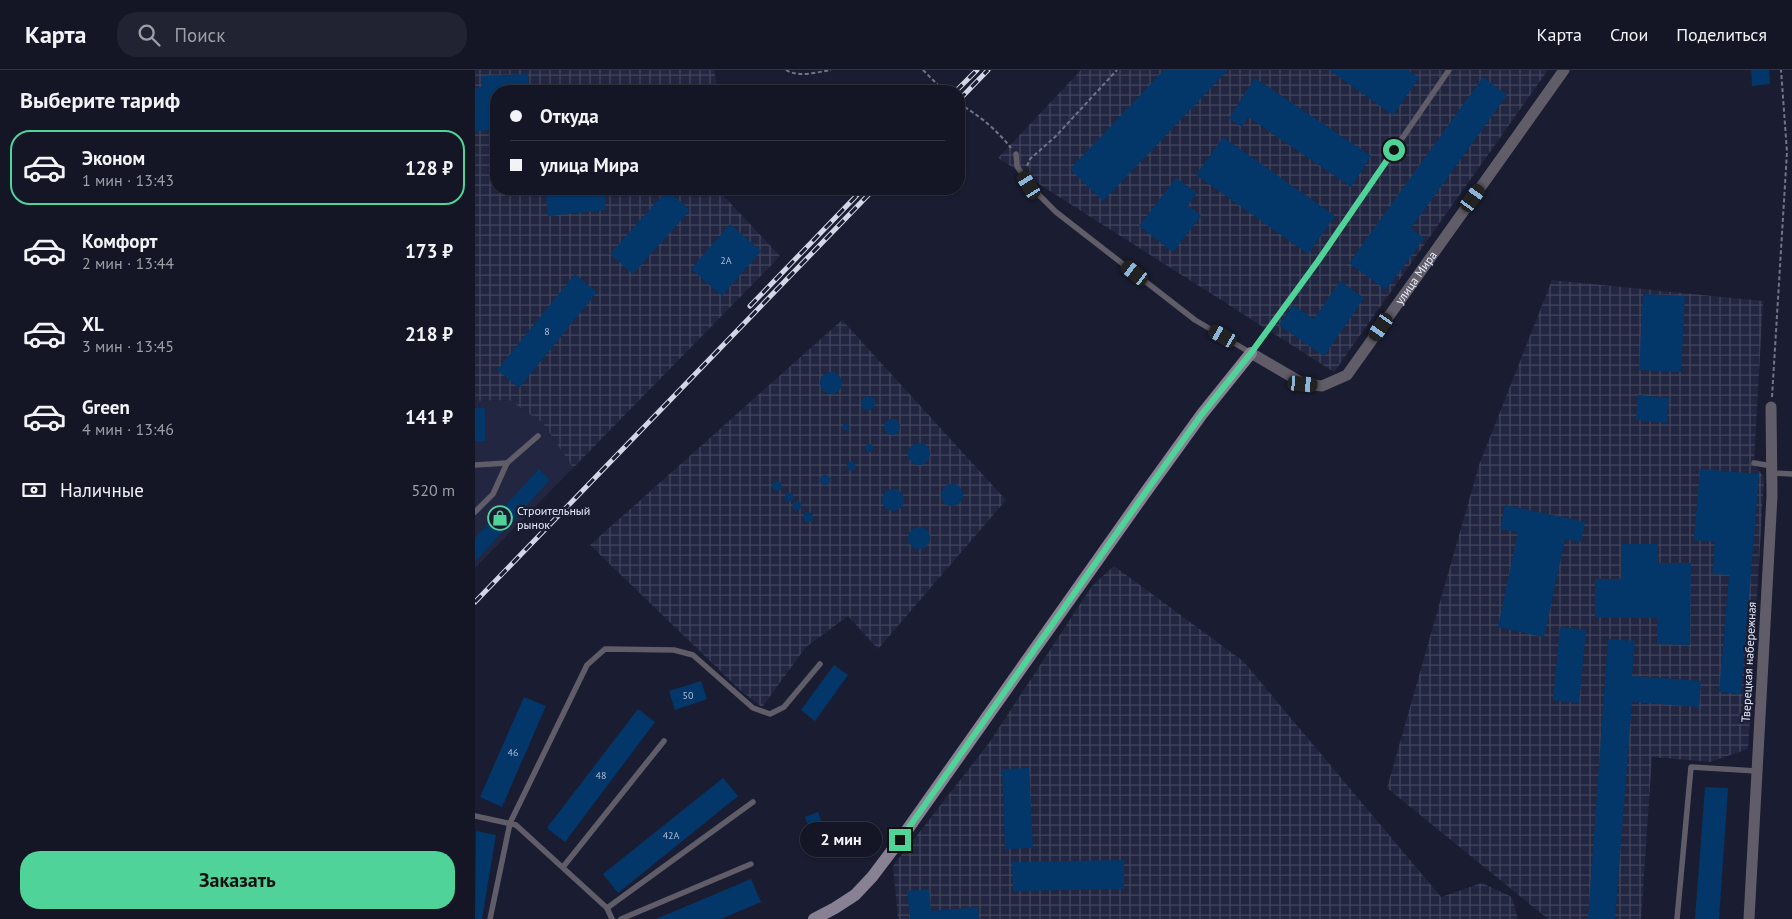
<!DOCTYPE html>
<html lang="ru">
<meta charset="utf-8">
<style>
:root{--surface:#141625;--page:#212332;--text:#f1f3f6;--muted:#9d9fa7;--line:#333542;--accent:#50d398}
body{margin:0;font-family:"PT Sans",sans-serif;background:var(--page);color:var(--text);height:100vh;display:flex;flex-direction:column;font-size:19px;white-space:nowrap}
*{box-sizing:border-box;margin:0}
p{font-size:16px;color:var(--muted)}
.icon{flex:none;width:28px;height:28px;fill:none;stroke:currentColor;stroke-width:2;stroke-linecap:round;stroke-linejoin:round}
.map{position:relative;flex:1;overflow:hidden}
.drawer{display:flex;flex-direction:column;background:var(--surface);width:475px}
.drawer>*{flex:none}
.guide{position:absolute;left:15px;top:15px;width:475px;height:110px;border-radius:20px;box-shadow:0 1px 4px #0004,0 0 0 1px var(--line);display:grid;align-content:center;height:110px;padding:0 20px;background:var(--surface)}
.end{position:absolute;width:22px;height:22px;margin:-11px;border:6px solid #50d398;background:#111;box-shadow:0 0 0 2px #111}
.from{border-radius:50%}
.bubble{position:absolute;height:35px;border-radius:18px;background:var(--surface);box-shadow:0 1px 4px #0004,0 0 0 1px var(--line);font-size:16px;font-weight:700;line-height:35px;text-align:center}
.car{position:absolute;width:15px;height:30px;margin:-15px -8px;border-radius:6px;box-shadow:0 0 4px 1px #0007;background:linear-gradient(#222 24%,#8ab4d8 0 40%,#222 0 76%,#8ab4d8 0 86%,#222 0)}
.guide b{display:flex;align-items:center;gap:18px;height:48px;font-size:19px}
.guide b+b{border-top:1px solid var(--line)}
.guide i{width:12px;height:12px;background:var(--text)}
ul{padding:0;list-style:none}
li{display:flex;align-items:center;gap:15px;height:75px;margin:0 10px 8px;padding:0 10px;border:2px solid transparent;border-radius:20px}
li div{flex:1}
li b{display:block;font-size:19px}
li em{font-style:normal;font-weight:700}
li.on{border-color:var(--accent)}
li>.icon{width:45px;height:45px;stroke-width:1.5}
h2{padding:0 20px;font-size:22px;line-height:60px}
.pay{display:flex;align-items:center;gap:12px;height:55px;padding:0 20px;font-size:19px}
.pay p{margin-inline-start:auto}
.primary-button{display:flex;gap:10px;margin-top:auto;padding:10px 20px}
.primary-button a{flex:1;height:58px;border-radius:20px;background:var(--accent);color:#111;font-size:20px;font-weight:700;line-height:58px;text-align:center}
header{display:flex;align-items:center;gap:30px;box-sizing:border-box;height:70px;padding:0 25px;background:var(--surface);border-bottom:1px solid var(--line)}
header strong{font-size:24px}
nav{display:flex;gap:28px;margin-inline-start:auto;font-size:18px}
.search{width:350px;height:45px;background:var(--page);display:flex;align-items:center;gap:12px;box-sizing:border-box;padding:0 18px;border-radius:20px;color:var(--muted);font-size:19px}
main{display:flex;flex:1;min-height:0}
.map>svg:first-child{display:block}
.built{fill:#222640}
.industrial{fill:url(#industrial-grid)}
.building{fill:#033769}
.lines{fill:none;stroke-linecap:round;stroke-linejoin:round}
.path{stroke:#727587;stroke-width:2;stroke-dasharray:4 2.5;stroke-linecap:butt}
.lane{stroke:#615d68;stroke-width:5.5}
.street{stroke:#615d68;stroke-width:11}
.secondary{stroke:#878193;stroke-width:12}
.rail-casing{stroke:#d3d6e6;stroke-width:5}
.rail{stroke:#1a1d31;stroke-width:3;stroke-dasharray:9;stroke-linecap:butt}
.route{stroke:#50d398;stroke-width:6}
.labels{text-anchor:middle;stroke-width:4.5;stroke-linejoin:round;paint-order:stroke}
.number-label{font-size:10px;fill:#b0bfd6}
.street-label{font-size:12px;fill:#e9ecfb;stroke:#1a1d31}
.poi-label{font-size:12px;fill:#e9ecfb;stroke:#1a1d31;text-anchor:start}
</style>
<header>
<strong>Карта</strong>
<div class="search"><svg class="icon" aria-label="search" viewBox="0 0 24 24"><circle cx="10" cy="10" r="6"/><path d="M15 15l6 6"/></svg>Поиск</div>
<nav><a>Карта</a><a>Слои</a><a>Поделиться</a></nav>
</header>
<main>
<section class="drawer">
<h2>Выберите тариф</h2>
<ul>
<li class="on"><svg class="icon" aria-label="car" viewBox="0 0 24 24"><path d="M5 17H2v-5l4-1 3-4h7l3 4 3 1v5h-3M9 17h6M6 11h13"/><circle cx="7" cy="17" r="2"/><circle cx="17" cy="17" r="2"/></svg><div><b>Эконом</b><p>1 мин · 13:43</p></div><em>128 ₽</em></li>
<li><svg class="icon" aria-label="car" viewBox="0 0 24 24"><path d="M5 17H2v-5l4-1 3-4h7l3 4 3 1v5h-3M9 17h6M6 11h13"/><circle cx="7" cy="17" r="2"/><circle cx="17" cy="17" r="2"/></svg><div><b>Комфорт</b><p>2 мин · 13:44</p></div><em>173 ₽</em></li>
<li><svg class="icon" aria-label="car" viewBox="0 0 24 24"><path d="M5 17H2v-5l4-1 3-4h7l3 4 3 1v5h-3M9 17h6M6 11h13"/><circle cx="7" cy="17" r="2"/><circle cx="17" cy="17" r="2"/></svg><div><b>XL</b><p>3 мин · 13:45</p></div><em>218 ₽</em></li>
<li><svg class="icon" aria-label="car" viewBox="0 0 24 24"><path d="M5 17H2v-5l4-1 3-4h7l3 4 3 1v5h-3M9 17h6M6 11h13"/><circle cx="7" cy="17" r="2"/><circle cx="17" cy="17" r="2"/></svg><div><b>Green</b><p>4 мин · 13:46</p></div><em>141 ₽</em></li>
</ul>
<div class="pay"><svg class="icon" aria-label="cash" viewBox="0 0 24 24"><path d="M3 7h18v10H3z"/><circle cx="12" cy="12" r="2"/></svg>Наличные<p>520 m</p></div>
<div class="primary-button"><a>Заказать</a></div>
</section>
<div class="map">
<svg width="1317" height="849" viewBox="0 0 1317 849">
<defs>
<pattern id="industrial-grid" width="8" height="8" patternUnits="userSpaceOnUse" patternTransform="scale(1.25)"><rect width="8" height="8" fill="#222640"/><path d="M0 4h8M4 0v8" fill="none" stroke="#42465c"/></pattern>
</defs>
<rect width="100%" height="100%" fill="#1a1d31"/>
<path class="built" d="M 34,330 L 68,353 L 98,398 L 0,498 L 0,331 Z"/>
<g class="industrial">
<path d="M 0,0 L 239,0 L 243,21 L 21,21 L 21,119 L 242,119 L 305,186 L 98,398 L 68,353 L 34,330 L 0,331 Z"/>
<path d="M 606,0 L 1073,0 L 859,302 L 523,88 Z"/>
<path d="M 1077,210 L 1288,231 L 1279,393 L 1289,408 L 1273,679 L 1235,692 L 1177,687 L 1166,849 L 1073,849 L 912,718 L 1004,395 Z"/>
<path d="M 367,250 L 531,430 L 403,579 L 373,546 L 331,577 L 287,637 L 266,621 L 115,475 Z"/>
<path d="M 639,496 L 768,591 L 966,827 L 1007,813 L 1037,827 L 1043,849 L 423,849 L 418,796 L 514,673 L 617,516 Z"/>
</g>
<g class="building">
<path d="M 689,0 L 753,0 L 628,131 L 595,99 Z"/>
<path d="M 854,0 L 933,0 L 944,8 L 918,45 Z"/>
<path d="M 1276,0 L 1294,0 L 1295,14 L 1277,16 Z"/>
<path d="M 53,4 L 54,21 L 21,21 L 21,60 L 0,61 L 0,18 L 7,17 L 6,6 Z"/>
<path d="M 1008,7 L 1032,25 L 936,158 L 949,168 L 911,220 L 874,193 Z"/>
<path d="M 780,8 L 896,86 L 876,117 L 773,47 L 767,57 L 754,48 Z"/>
<path d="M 127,14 L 127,21 L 63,21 L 62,20 Z"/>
<path d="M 748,67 L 860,146 L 833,184 L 721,105 Z"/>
<path d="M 701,108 L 722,123 L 713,135 L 726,146 L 698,182 L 664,156 Z"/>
<path d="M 129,119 L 131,140 L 73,146 L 71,124 Z"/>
<path d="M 192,120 L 215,140 L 158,204 L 135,184 Z"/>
<path d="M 255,154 L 286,181 L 247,226 L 216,199 Z"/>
<path d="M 100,204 L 122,222 L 44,318 L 22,300 Z"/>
<path d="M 865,211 L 889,228 L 849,286 L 804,255 L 818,235 L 839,249 Z"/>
<path d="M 1168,224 L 1210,226 L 1206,302 L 1164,300 Z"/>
<circle cx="356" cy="313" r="11"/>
<path d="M 1163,325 L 1194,328 L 1192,353 L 1161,350 Z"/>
<circle cx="393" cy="333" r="7"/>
<rect x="0" y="338" width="10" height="33"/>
<circle cx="417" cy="357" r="8"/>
<circle cx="371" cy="357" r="3.5"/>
<circle cx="444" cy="384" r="11"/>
<circle cx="394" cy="378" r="4"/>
<circle cx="376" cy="396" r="4.5"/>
<path d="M 64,399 L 75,410 L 0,492 L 0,468 Z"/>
<path d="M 1225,399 L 1284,404 L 1266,624 L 1244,622 L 1254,505 L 1237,504 L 1240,472 L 1219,470 Z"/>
<circle cx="350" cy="410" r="5"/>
<circle cx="302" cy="416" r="5"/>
<circle cx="477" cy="425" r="11"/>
<circle cx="418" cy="430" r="11"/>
<circle cx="314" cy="427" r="4.5"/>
<circle cx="322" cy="436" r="4.5"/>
<path d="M 1030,435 L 1110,452 L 1106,472 L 1090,469 L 1069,567 L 1023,557 L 1043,462 L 1025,459 Z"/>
<circle cx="333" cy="447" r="5"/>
<circle cx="444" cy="468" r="11"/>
<path d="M 1146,474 L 1183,474 L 1183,493 L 1216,493 L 1215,575 L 1182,574 L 1182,548 L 1120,547 L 1120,509 L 1146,509 Z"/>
<path d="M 1085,557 L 1111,560 L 1104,633 L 1078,630 Z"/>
<path d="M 1133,569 L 1160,571 L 1157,606 L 1226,611 L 1224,637 L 1157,632 L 1140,849 L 1113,849 Z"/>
<path d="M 359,595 L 373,605 L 340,651 L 326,640 Z"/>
<path d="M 226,611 L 232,629 L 200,640 L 194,621 Z"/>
<path d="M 49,627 L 71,636 L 27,737 L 5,727 Z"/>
<path d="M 163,639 L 180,652 L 90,772 L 72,758 Z"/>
<path d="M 554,698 L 558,778 L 530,779 L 527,699 Z"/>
<path d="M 248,708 L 263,726 L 143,823 L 128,804 Z"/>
<path d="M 1230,717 L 1253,718 L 1244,849 L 1220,849 Z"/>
<path d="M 343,742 L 354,772 L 341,777 L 330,747 Z"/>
<path d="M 1,761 L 21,765 L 7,849 L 0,849 Z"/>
<path d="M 649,790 L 649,819 L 538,821 L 537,792 Z"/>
<path d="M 276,809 L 286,832 L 246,849 L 181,849 Z"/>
<path d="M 454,819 L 456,841 L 503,837 L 504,849 L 435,849 L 432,821 Z"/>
</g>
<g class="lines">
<g class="path">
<path d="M 311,0 C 324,8 342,2 356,0"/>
<path d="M 448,0 L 469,21"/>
<path d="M 484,34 C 503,44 523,61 536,78"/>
<path d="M 552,96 L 555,89 L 580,67 L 642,0"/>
<path d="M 1297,327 L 1312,82 L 1306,0"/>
</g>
<g class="lane">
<path d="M 541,84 L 542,96 L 554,115 L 581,142 L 720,250 L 776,283 L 843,191 L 974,0"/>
<path d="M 1279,393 L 1297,396"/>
<path d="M 0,395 L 32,393"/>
<path d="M 1297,403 L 1317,404"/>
<path d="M 0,442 L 18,424 L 32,393 L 63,366"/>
<path d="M 0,746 L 41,755 L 132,838 L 137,849"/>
<path d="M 88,797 L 189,671"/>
<path d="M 132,838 L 278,732"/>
<path d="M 15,849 L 35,753 L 112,595 L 130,579 L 199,580 L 218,585 L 278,638 L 295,644 L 309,637 L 345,594"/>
<path d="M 146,849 L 276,794"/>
<path d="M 1202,849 L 1216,697 L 1282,701"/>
</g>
<g class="street">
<path id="s1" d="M 776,283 L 829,314 L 847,316 L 872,305 L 1089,0"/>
<path d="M 1274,849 L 1297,426 L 1296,337"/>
</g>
<path class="secondary" d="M 339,849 L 360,838 L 380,825 L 397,807 L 425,770 L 670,423 L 727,344 L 776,283"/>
<g class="rail-casing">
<g id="rail">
<path d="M 481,21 L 502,0"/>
<path d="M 484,30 L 513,0"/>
<path d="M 275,236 L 388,119"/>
<path d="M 0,532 L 399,119"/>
</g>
</g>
<use href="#rail" class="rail"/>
</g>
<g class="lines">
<path class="route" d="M 425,770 L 670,423 L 727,344 L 776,283 L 843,191 L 919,80"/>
</g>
<defs>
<g id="shop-ring" transform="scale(1.25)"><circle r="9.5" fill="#1a1d31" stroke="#50d398" stroke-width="1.5"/><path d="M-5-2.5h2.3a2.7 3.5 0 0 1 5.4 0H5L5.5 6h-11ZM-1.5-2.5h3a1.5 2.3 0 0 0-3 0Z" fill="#50d398"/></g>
</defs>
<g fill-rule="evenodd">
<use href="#shop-ring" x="25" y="448"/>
</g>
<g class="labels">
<g class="number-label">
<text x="251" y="194">2А</text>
<text x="72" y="265">8</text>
<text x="213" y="629">50</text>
<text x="38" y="686">46</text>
<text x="126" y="709">48</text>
<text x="196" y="769">42А</text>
</g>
<g class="street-label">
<text dy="4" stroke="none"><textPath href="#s1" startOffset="226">улица Мира</textPath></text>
<text transform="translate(1274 592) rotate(-87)" y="4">Тверецкая набережная</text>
</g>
<g class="poi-label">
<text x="42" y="445">Строительный<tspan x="42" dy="14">рынок</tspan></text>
</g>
</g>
</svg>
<i class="end from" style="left:919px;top:80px"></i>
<i class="end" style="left:425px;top:770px"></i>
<div class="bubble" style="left:325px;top:752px;width:82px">2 мин</div>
<i class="car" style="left:554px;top:115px;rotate:328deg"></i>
<i class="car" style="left:998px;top:128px;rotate:36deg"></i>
<i class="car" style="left:660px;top:203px;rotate:308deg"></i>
<i class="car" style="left:906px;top:257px;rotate:215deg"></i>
<i class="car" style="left:748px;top:266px;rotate:300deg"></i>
<i class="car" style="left:828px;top:314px;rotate:95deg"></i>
<div class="guide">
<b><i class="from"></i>Откуда</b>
<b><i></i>улица Мира</b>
</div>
</div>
</main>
